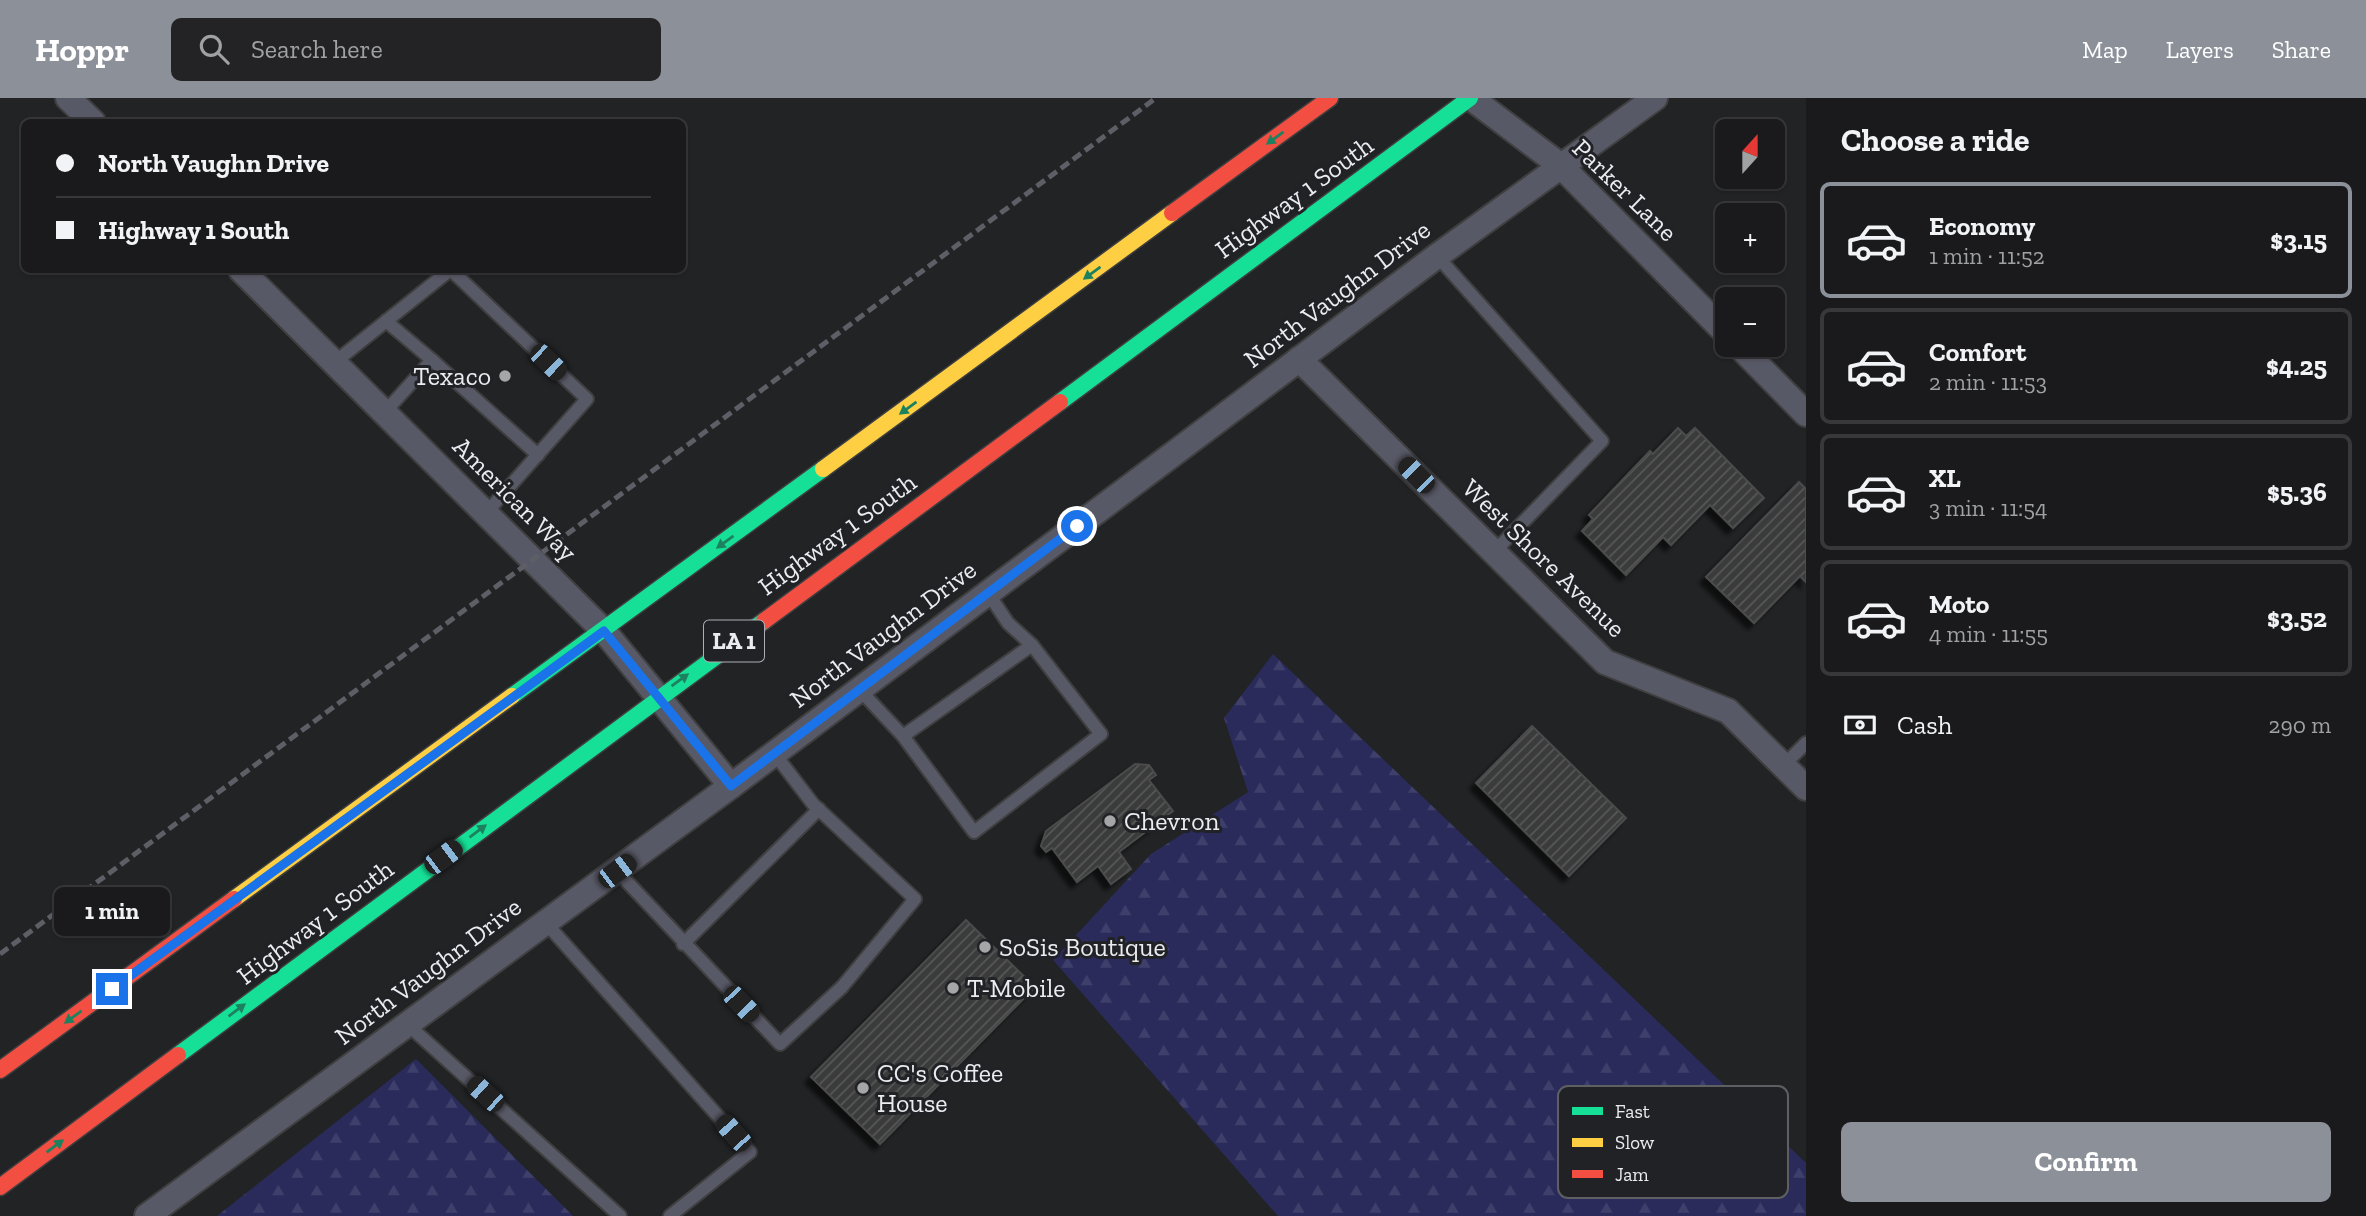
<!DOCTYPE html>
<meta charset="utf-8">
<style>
:root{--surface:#1a1a1c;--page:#232325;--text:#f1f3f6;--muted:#9fa1a3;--line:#38383b;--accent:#8c9099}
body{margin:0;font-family:"Zilla Slab",serif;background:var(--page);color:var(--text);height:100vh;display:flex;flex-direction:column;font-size:26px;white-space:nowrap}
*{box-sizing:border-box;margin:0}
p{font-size:23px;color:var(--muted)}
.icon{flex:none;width:38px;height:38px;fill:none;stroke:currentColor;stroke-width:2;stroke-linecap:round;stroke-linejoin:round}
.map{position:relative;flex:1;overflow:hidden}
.details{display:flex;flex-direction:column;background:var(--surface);width:560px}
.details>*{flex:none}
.top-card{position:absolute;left:21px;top:21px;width:665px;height:154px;border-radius:10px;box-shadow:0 2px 5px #0004,0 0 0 2px var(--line);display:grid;align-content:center;height:154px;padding:0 35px;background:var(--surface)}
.needle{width:46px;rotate:21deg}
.buttons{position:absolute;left:1715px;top:21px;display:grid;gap:14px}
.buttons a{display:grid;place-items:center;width:70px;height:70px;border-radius:10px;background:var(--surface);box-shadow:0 2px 5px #0004,0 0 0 2px var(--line);font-size:35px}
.end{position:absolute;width:32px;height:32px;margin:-16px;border:9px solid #1a73e8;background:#fff;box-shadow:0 0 0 4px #fff}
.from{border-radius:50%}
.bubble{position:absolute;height:49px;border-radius:10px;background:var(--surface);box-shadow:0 2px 5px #0004,0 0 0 2px var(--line);font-size:23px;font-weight:700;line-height:49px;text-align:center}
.car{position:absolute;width:21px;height:42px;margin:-21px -10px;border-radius:9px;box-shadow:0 0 5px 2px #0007;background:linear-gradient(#222 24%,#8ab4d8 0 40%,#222 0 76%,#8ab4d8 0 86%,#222 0)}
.top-card b{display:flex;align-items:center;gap:24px;height:66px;font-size:26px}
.top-card b+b{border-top:2px solid var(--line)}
.top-card i{width:18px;height:18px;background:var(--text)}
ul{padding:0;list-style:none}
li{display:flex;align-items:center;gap:21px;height:116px;margin:0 14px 10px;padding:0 21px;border:4px solid var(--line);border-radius:10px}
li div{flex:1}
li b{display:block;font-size:26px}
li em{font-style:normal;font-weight:700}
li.active{border-color:var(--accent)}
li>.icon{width:63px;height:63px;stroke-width:1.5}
h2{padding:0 35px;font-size:32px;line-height:84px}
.pay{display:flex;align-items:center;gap:18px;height:77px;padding:0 35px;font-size:26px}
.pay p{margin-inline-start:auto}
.primary-button{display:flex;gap:14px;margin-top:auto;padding:14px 35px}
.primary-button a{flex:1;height:80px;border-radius:10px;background:var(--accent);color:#fff;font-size:28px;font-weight:700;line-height:80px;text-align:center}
header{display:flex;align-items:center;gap:42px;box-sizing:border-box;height:98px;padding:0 35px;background:var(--accent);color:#fff}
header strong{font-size:33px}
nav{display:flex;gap:38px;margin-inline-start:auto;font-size:24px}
.search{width:490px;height:63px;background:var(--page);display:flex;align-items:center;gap:18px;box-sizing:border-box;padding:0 24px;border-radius:10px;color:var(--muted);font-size:26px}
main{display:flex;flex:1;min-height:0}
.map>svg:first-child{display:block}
.forest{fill:url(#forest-firs)}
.building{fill:url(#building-hatch);stroke:#4b4c4c;stroke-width:2;filter:url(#shadow)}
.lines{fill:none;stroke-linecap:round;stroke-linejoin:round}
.lane-casing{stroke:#3f3f40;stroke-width:16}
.street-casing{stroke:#3f3f40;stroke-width:28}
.fast-casing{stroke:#3f3f40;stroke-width:19}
.slow-casing{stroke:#3f3f40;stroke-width:19}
.jam-casing{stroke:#3f3f40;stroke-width:19}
.lane{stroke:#585966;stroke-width:12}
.street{stroke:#585966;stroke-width:24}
.fast{stroke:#16e098;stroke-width:16}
.slow{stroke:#ffcf43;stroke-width:16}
.jam{stroke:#f24e42;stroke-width:16}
.rail{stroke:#5e5f66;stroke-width:5;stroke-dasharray:10 5;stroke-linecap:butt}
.oneway{fill:#1c815f}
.route{stroke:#1a73e8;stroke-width:9}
.poi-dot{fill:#a5a6a8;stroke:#212226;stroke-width:2.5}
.labels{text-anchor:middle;stroke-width:6;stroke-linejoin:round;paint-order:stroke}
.shield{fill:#212226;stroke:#aeafb3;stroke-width:2}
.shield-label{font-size:24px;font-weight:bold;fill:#ebecef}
.street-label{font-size:26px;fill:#ebecef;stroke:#212226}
.poi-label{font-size:26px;fill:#ebecef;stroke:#212226;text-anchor:start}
.key{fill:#212226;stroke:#5e5f62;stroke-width:2}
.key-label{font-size:19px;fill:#ebecef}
</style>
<header>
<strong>Hoppr</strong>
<div class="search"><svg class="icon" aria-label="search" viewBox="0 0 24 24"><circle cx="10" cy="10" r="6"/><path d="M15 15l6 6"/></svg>Search here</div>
<nav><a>Map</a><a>Layers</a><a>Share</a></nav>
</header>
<main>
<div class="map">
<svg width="1806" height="1118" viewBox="0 0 1806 1118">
<defs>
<pattern id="forest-firs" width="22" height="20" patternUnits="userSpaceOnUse" patternTransform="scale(1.75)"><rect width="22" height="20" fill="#2a2a5b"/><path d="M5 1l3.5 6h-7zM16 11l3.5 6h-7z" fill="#3f3f6b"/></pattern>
<pattern id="building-hatch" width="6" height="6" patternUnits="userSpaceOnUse" patternTransform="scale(1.75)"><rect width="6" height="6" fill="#3a3b3b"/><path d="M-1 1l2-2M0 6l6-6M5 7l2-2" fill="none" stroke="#575858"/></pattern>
<filter id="shadow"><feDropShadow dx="-6" dy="6" stdDeviation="2" flood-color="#0009"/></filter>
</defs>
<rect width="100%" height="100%" fill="#222325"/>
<g class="forest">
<path d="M 1273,556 L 1806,1065 L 1806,1118 L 1278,1118 L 1053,862 L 1151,756 L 1248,694 L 1224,620 Z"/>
<path d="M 416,961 L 573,1118 L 217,1118 Z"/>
</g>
<g class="building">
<path d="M 1678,330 L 1686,338 L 1695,330 L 1764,400 L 1733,430 L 1710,407 L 1671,447 L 1663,439 L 1626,477 L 1582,433 L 1593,421 L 1589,417 L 1650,353 L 1653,356 Z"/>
<path d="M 1799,384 L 1806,391 L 1806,484 L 1800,478 L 1754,525 L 1706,479 Z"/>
<path d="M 1532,628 L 1626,720 L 1569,778 L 1476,685 Z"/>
<path d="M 1135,666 L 1149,667 L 1156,677 L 1149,682 L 1173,713 L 1119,754 L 1131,771 L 1111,786 L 1098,768 L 1077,784 L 1052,750 L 1046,754 L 1041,748 L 1046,733 Z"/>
<path d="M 966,822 L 1035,889 L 880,1046 L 811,979 Z"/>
</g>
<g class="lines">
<g class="lane-casing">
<g id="lane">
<path d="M 1437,158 L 1602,343 L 1494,454"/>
<path d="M 451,172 L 587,301 L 487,414"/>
<path d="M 432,262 L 538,357"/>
<path d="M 335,264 L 450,172"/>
<path d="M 385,314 L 432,262 L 386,223"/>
<path d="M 859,591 L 903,638 L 1032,547 L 1008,525 L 988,495"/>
<path d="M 903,638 L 974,734 L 1101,636 L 1032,547"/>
<path d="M 1783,668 L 1806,645"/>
<path d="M 617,773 L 780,946 L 842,889 L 915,801 L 813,706 L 774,655"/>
<path d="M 545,824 L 750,1054 L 670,1118"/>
<path d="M 683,846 L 819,711"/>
<path d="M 407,926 L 620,1118"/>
</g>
</g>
<g class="street-casing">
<g id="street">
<path d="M 68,0 L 93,24"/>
<path d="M 1471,0 L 1560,67 L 1727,236"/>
<path d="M 241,172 L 604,533 L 731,688"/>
<path d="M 1738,247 L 1806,316"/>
<path d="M 1299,261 L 1605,564 L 1728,613 L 1806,690"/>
<path d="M 147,1118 L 731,688 L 1437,158 L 1655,0"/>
</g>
</g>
<g class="fast-casing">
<g id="fast">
<path d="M 1060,304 L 1470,0"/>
<path d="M 512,598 L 823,371"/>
<path d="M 178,957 L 764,523"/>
</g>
</g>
<g class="slow-casing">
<g id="slow">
<path d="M 823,371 L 1172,115"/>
<path d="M 234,801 L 512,598"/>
</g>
</g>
<g class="jam-casing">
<g id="jam">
<path d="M 1172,115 L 1330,0"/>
<path d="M 764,523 L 1060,304"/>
<path d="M 0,972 L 234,801"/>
<path d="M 0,1089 L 178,957"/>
</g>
</g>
<use href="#lane" class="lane"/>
<use href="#street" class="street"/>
<use href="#fast" class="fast"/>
<use href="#slow" class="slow"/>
<use href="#jam" class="jam"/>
<path class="rail" d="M 0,856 L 1156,0"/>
</g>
<defs><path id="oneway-solid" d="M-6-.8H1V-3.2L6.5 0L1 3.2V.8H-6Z" transform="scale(1.75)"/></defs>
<g class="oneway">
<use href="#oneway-solid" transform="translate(1275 40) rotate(144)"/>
<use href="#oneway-solid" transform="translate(1092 175) rotate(144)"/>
<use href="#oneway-solid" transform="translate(908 310) rotate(144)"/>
<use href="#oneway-solid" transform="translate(725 444) rotate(144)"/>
<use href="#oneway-solid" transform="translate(680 582) rotate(-36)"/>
<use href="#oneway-solid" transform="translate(478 733) rotate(-37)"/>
<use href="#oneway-solid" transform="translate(237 912) rotate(-37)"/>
<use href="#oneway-solid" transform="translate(73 919) rotate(144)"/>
<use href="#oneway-solid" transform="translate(55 1048) rotate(-37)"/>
</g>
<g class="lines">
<path class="route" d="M 112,891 L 604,533 L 731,688 L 1077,428"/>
</g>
<g class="poi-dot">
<circle cx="505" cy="278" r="7"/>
<circle cx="1110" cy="723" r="7"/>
<circle cx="985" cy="849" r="7"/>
<circle cx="953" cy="890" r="7"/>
<circle cx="863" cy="990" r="7"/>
</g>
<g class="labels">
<rect class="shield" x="704" y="522.5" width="60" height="41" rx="5"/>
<g class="shield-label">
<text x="734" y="551">LA 1</text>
</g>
<g class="street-label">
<text transform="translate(1625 92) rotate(44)" y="9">Parker Lane</text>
<text transform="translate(1294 99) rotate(-36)" y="9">Highway 1 South</text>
<text transform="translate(1337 196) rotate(-37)" y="9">North Vaughn Drive</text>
<text transform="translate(515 401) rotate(45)" y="9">American Way</text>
<text transform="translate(837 436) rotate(-36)" y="9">Highway 1 South</text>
<text transform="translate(1544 460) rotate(44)" y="9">West Shore Avenue</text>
<text transform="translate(883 536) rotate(-37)" y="9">North Vaughn Drive</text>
<text transform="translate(315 824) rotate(-37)" y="9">Highway 1 South</text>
<text transform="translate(428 873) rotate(-37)" y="9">North Vaughn Drive</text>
</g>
<g class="poi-label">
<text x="491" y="287" text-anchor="end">Texaco</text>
<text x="1124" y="732">Chevron</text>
<text x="999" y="858">SoSis Boutique</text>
<text x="967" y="899">T-Mobile</text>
<text x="877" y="984">CC's Coffee<tspan x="877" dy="30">House</tspan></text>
</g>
</g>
<rect x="1558" y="988" width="230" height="112" rx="10" class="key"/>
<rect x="1572" y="1009" width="31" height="8" fill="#16e098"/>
<rect x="1572" y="1040" width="31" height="9" fill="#ffcf43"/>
<rect x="1572" y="1072" width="31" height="8" fill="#f24e42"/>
<g class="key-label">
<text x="1615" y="1020">Fast</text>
<text x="1615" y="1051">Slow</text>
<text x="1615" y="1083">Jam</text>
</g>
</svg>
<div class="buttons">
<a><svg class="needle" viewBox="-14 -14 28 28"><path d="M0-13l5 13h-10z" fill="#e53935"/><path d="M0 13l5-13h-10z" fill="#9fa1a3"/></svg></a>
<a>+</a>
<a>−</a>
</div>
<i class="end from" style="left:1077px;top:428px"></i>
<i class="end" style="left:112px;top:891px"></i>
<div class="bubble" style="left:54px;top:789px;width:116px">1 min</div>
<i class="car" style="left:548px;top:264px;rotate:134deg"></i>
<i class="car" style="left:1416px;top:377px;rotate:315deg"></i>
<i class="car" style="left:443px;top:759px;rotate:53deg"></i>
<i class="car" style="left:617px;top:773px;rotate:53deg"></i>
<i class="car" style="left:741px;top:906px;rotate:136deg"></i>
<i class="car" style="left:485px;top:996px;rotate:312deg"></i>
<i class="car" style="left:733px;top:1035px;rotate:318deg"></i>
<div class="top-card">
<b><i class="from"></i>North Vaughn Drive</b>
<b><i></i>Highway 1 South</b>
</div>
</div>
<section class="details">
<h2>Choose a ride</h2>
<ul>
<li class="active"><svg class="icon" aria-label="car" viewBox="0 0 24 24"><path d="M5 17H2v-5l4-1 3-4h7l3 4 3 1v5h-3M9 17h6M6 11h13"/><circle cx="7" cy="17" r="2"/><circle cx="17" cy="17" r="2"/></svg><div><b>Economy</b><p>1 min · 11:52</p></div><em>$3.15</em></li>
<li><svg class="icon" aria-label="car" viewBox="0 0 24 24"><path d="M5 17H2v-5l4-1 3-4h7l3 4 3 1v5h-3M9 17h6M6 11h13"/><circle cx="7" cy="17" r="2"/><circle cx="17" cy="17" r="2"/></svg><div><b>Comfort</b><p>2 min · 11:53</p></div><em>$4.25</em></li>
<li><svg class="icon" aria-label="car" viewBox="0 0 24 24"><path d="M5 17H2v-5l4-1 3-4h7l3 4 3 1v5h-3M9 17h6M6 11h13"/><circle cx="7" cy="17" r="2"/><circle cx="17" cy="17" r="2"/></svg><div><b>XL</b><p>3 min · 11:54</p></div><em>$5.36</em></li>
<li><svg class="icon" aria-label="car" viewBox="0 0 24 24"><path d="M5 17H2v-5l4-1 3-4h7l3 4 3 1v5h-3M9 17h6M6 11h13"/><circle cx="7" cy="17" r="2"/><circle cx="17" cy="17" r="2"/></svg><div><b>Moto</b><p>4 min · 11:55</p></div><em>$3.52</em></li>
</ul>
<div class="pay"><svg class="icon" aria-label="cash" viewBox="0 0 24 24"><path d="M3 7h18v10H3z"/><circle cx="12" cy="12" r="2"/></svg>Cash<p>290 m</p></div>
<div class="primary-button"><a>Confirm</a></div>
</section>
</main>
